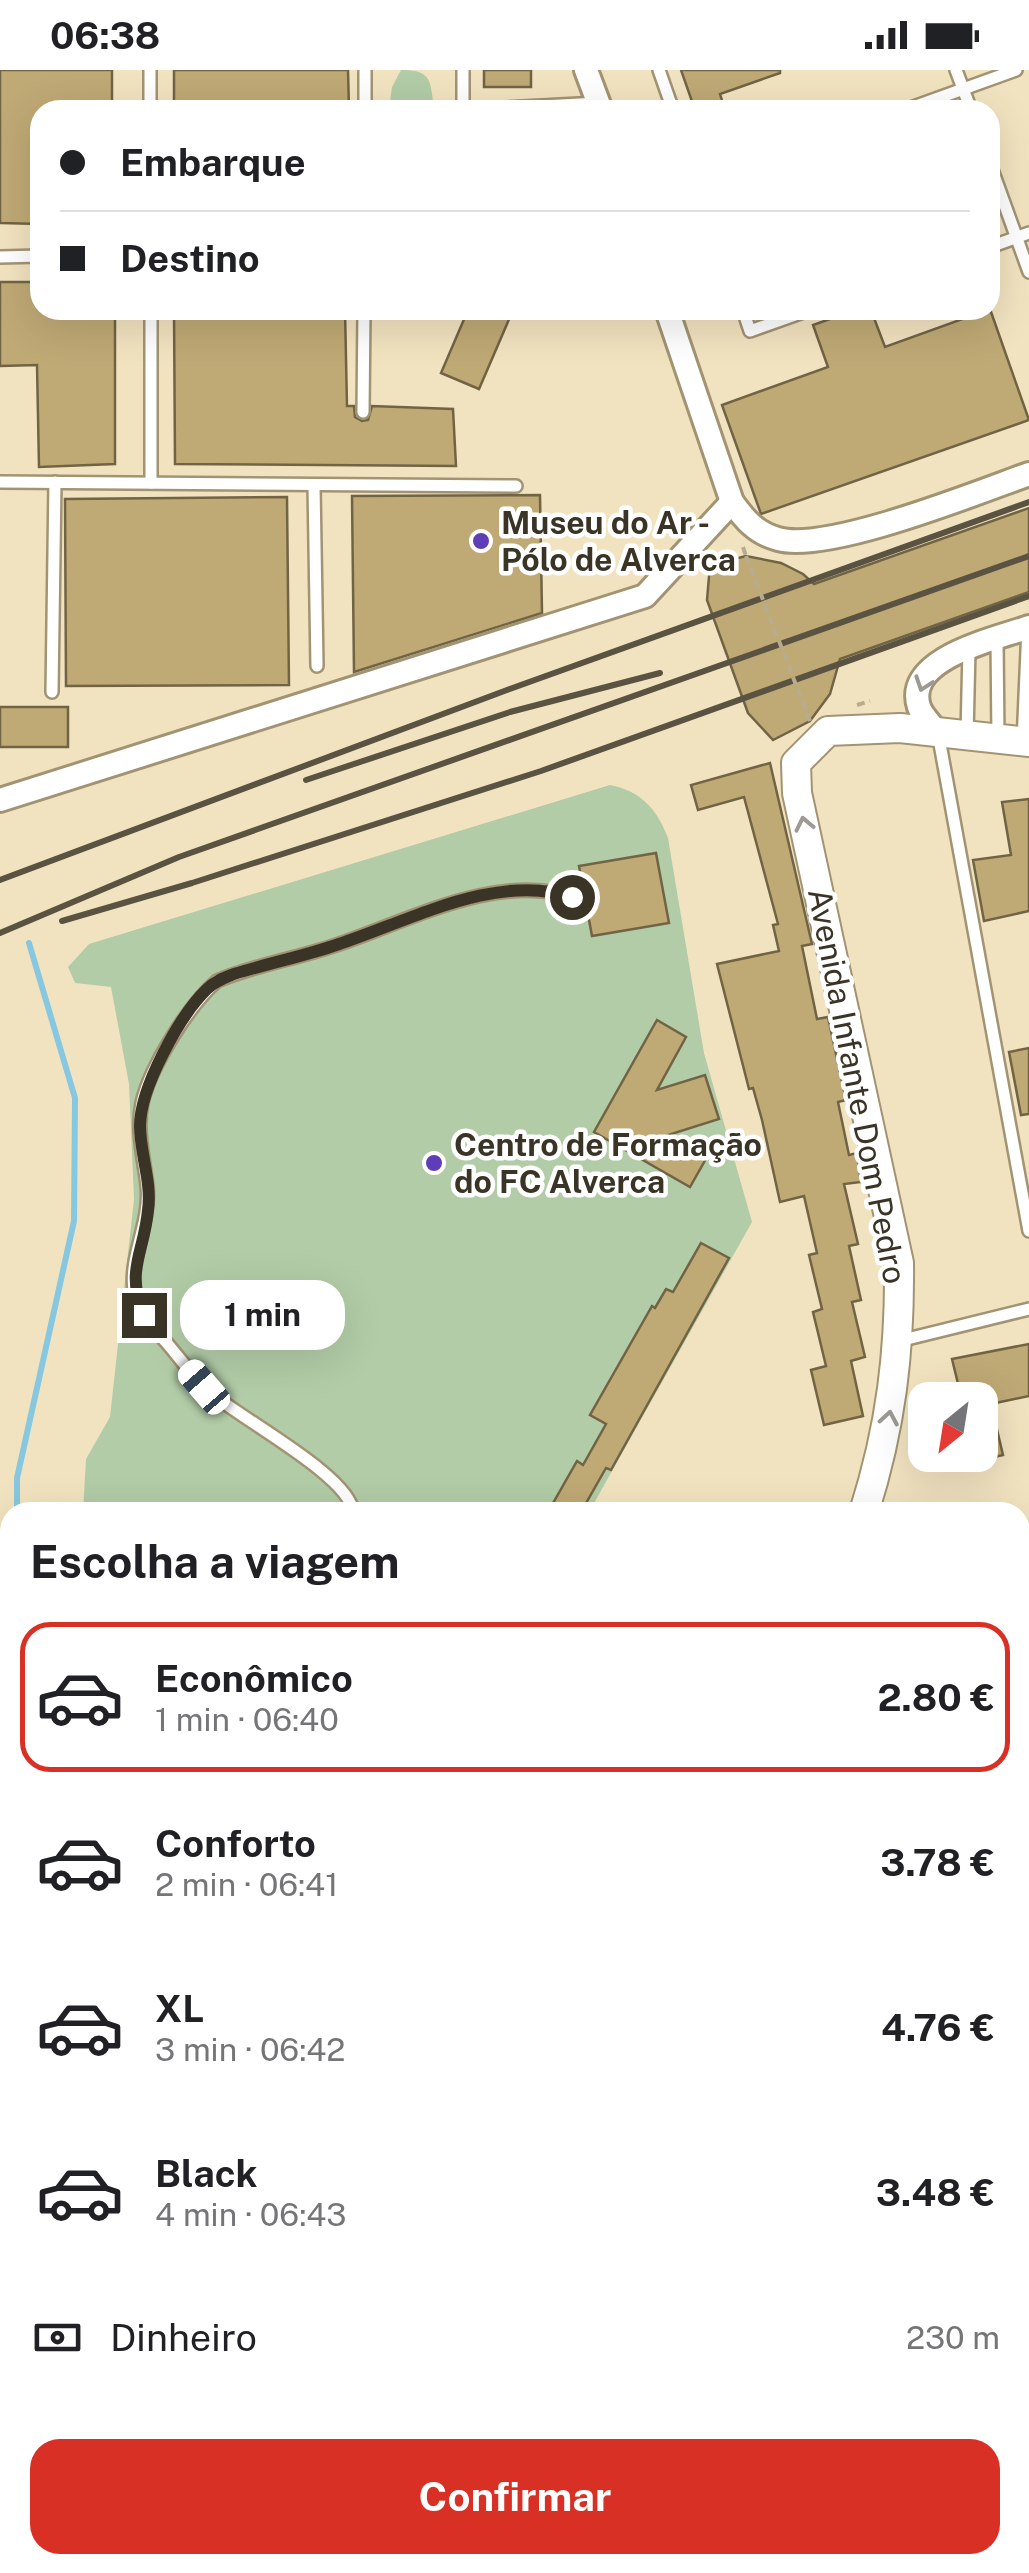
<!DOCTYPE html>
<html lang="pt">
<meta charset="utf-8">
<style>
:root{--surface:#fff;--page:#f6f6f6;--text:#202124;--muted:#757577;--line:#e0e0e0;--accent:#d93025}
body{margin:0;font-family:"Public Sans",sans-serif;background:var(--page);color:var(--text);height:100vh;display:flex;flex-direction:column;font-size:38px;white-space:nowrap}
*{box-sizing:border-box;margin:0}
p{font-size:32px;color:var(--muted)}
.icon{flex:none;width:55px;height:55px;fill:none;stroke:currentColor;stroke-width:2;stroke-linecap:round;stroke-linejoin:round}
.map{position:relative;flex:1;overflow:hidden}
.sheet{position:absolute;left:0px;top:1432px;width:1030px;height:1072px;display:flex;flex-direction:column;background:var(--surface);border-radius:30px 30px 0 0;box-shadow:0 10px 40px #0002}
.sheet>*{flex:none}
.guide{position:absolute;left:30px;top:30px;width:970px;height:220px;border-radius:30px;box-shadow:0 10px 40px #0002;display:grid;align-content:center;height:220px;padding:0 30px;background:var(--surface)}
.needle{width:65px;rotate:210deg}
.controls{position:absolute;left:908px;top:1312px;display:grid;gap:20px}
.controls a{display:grid;place-items:center;width:90px;height:90px;border-radius:20px;background:var(--surface);box-shadow:0 10px 40px #0002;font-size:50px}
.end{position:absolute;width:45px;height:45px;margin:-22px;border:12px solid #3a3427;background:#fff;box-shadow:0 0 0 5px #fff}
.from{border-radius:50%}
.bubble{position:absolute;height:70px;border-radius:30px;background:var(--surface);box-shadow:0 10px 40px #0002;font-size:32px;font-weight:700;line-height:70px;text-align:center}
.car{position:absolute;width:30px;height:60px;margin:-30px -15px;border-radius:12px;box-shadow:0 0 8px 2px #0007;background:linear-gradient(#fff 24%,#345 0 40%,#fff 0 76%,#345 0 86%,#fff 0)}
.guide b{display:flex;align-items:center;gap:35px;height:95px;font-size:38px}
.guide b+b{border-top:2px solid var(--line)}
.guide i{width:25px;height:25px;background:var(--text)}
ul{padding:0;list-style:none}
li{display:flex;align-items:center;gap:30px;height:150px;margin:0 20px 15px;padding:0 10px;border:5px solid transparent;border-radius:30px}
li div{flex:1}
li b{display:block;font-size:38px}
li em{font-style:normal;font-weight:700}
li.on{border-color:var(--accent)}
li>.icon{width:90px;height:90px;stroke-width:1.5}
h2{padding:0 30px;font-size:45px;line-height:120px}
.pay{display:flex;align-items:center;gap:25px;height:110px;padding:0 30px;font-size:38px}
.pay p{margin-inline-start:auto}
.primary-button{display:flex;gap:20px;margin-top:auto;padding:20px 30px}
.primary-button a{flex:1;height:115px;border-radius:30px;background:var(--accent);color:#fff;font-size:40px;font-weight:700;line-height:115px;text-align:center}
.status{display:flex;justify-content:space-between;align-items:center;height:70px;padding:0 50px;background:var(--surface);direction:ltr}
.status svg{height:28px;fill:currentColor}
.map>svg:first-child{display:block}
.green{fill:#b2cca7}
.lines{fill:none;stroke-linecap:round;stroke-linejoin:round}
.stream{stroke:#87c8e0;stroke-width:6}
.building{fill:#bfa975;stroke:#716445;stroke-width:2.5}
.service-casing{stroke:#a29473;stroke-width:16}
.minor-casing{stroke:#a29473;stroke-width:28}
.tertiary-casing{stroke:#a29473;stroke-width:32}
.secondary-casing{stroke:#a29473;stroke-width:35}
.path{stroke:#b8ac90;stroke-width:4;stroke-dasharray:8 5;stroke-linecap:butt}
.service{stroke:#fff;stroke-width:11}
.minor{stroke:#fff;stroke-width:22}
.tertiary{stroke:#fff;stroke-width:28}
.secondary{stroke:#fff;stroke-width:30}
.rail{stroke:#5b5342;stroke-width:6}
.path-bridge{stroke:#b8ac90;stroke-width:4;stroke-dasharray:8 5;stroke-linecap:butt}
.oneway{stroke:#9c9a93}
.route{stroke:#3a3427;stroke-width:12}
.poi-dot{fill:#5e3eb7;stroke:#fff;stroke-width:4}
.labels{text-anchor:middle;stroke-width:9;stroke-linejoin:round;paint-order:stroke}
.poi-label{font-size:32px;font-weight:bold;fill:#3a3427;stroke:#fff;text-anchor:start}
.street-label{font-size:32px;fill:#3a3427;stroke:#fff}
</style>
<div class="status"><b>06:38</b><svg viewBox="0 0 49 12"><path d="M0 12V9h3v3zM5 12V6h3v6zM10 12V3h3v9zM15 12V0h3v12zM26 1h20v11H26zM47 4h2v5h-2z"/></svg></div>
<div class="map">
<svg width="1029" height="2503" viewBox="0 0 1029 2503">
<rect width="100%" height="100%" fill="#f2e3c0"/>
<g class="green">
<path d="M 401,0 C 432,0 430,10 434,38 L 419,38 L 414,31 L 404,38 L 389,38 L 392,17 Z"/>
<path d="M 610,715 C 641,721 657,739 668,768 L 704,983 L 752,1152 L 589,1442 L 83,1442 L 86,1389 L 110,1347 L 134,1129 L 129,1014 L 111,917 L 75,913 L 68,897 L 89,874 Z"/>
</g>
<g class="lines">
<g class="stream">
<path d="M 17,1442 L 17,1408 L 74,1151 L 75,1028 L 29,873"/>
<path d="M 56,2495 L 56,2503"/>
</g>
</g>
<g class="building">
<path d="M 0,0 L 112,0 L 112,40 L 40,40 L 40,154 L 0,153 Z"/>
<path d="M 174,0 L 348,0 L 349,40 L 174,40 Z"/>
<rect x="484" y="0" width="47" height="17"/>
<path d="M 681,0 L 780,0 L 780,3 L 720,24 L 725,40 L 695,40 Z"/>
<path d="M 0,212 L 40,212 L 40,240 L 115,240 L 115,394 L 39,397 L 37,295 L 0,296 Z"/>
<path d="M 990,239 L 1029,350 L 761,444 L 722,335 L 828,297 L 813,255 L 855,240 L 871,240 L 885,277 Z"/>
<path d="M 174,240 L 345,240 L 347,336 L 354,336 L 355,347 L 362,351 L 368,350 L 372,336 L 453,339 L 456,396 L 175,394 Z"/>
<path d="M 468,240 L 513,240 L 479,319 L 441,303 Z"/>
<path d="M 540,425 L 542,543 L 354,602 L 352,426 Z"/>
<path d="M 287,427 L 289,615 L 66,616 L 65,429 Z"/>
<path d="M 1029,438 L 1029,522 L 840,589 L 830,624 L 810,651 L 773,670 L 748,643 L 707,530 L 710,495 L 746,486 L 781,493 L 803,504 L 814,514 Z"/>
<rect x="0" y="637" width="68" height="40"/>
<path d="M 770,693 L 812,874 L 802,876 L 817,949 L 828,947 L 846,1030 L 838,1032 L 849,1085 L 857,1083 L 861,1112 L 844,1114 L 858,1174 L 849,1176 L 861,1230 L 852,1232 L 865,1287 L 851,1291 L 863,1346 L 824,1355 L 811,1300 L 826,1296 L 813,1242 L 822,1239 L 809,1185 L 817,1183 L 804,1126 L 780,1132 L 762,1050 L 753,1018 L 749,1019 L 717,894 L 779,881 L 773,855 L 778,854 L 744,727 L 698,740 L 691,715 Z"/>
<path d="M 1029,729 L 1029,841 L 984,851 L 973,790 L 1011,785 L 1002,732 Z"/>
<path d="M 656,783 L 669,853 L 592,866 L 579,796 Z"/>
<path d="M 657,950 L 686,967 L 657,1020 L 705,1005 L 719,1049 L 668,1065 L 707,1087 L 690,1117 L 594,1062 Z"/>
<path d="M 1029,978 L 1029,1044 L 1021,1045 L 1009,982 Z"/>
<path d="M 701,1173 L 729,1188 L 611,1400 L 606,1398 L 581,1442 L 548,1442 L 577,1391 L 583,1395 L 606,1354 L 590,1345 L 652,1236 L 655,1238 L 666,1219 L 673,1222 Z"/>
<path d="M 1029,1274 L 1029,1326 L 991,1334 L 1003,1385 L 980,1390 L 980,1330 L 962,1330 L 952,1289 Z"/>
</g>
<g class="lines">
<g class="service-casing">
<g id="service">
<path d="M 150,0 L 150,40"/>
<path d="M 365,0 L 365,40"/>
<path d="M 463,0 L 463,40"/>
<path d="M 659,0 L 673,40"/>
<path d="M 956,0 L 971,40"/>
<path d="M 466,40 L 598,33"/>
<path d="M 905,40 L 1016,0"/>
<path d="M 990,94 L 1029,202"/>
<path d="M 990,177 L 1029,163"/>
<path d="M 0,187 L 40,186"/>
<path d="M 151,240 L 151,413"/>
<path d="M 743,240 L 750,261 L 809,240"/>
<path d="M 363,342 L 364,240"/>
<path d="M 0,412 L 516,416"/>
<path d="M 314,415 L 317,596"/>
<path d="M 997,569 L 998,669"/>
<path d="M 52,622 L 55,412"/>
<path d="M 938,663 L 1029,1161"/>
<path d="M 967,665 L 969,579"/>
<path d="M 1023,672 L 1028,557"/>
<path d="M 899,1271 L 1029,1239"/>
<path d="M 353,1442 C 350,1405 236,1347 205,1318 C 191,1304 179,1287 166,1272 C 153,1257 137,1240 134,1220 C 129,1187 151,1152 147,1116 C 144,1089 136,1060 142,1033 C 150,997 189,935 217,911 C 257,894 301,888 342,873 C 412,849 497,803 572,827"/>
<path d="M 1020,1642 L 1029,1640"/>
<path d="M 1020,1670 L 1029,1667"/>
</g>
</g>
<g class="minor-casing">
<g id="minor">
<path d="M 586,0 L 601,40"/>
<path d="M 667,240 L 732,432 C 745,450 756,463 778,469 C 827,483 976,423 1029,404"/>
<path d="M 937,662 C 931,654 922,646 919,637 C 903,588 996,569 1029,557"/>
<path d="M 0,730 L 645,526 L 732,432"/>
<path d="M 1020,2152 L 1029,2152"/>
<path d="M 1020,2468 L 1029,2464"/>
<path d="M 540,2503 L 540,2495"/>
<path d="M 689,2503 L 690,2495"/>
<path d="M 937,2503 L 956,2495"/>
</g>
</g>
<g class="tertiary-casing">
<path id="tertiary" d="M 864,1442 C 891,1357 900,1282 899,1193 L 797,723 L 796,693 L 828,661 L 900,658 L 1029,672"/>
</g>
<g class="secondary-casing">
<g id="secondary">
<path d="M 1020,1599 L 1029,1598"/>
<path d="M 806,2495 L 808,2503"/>
</g>
</g>
<g class="path">
<path d="M 743,477 L 746,486"/>
<path d="M 857,635 L 870,631"/>
<path d="M 1020,2285 L 1029,2284"/>
<path d="M 86,2495 L 86,2503"/>
</g>
<use href="#service" class="service"/>
<use href="#minor" class="minor"/>
<use href="#tertiary" class="tertiary"/>
<use href="#secondary" class="secondary"/>
<g class="rail">
<path d="M 306,710 L 510,642 L 660,603"/>
<path d="M 0,810 L 507,620 L 1029,432"/>
<path d="M 62,851 L 192,813 L 541,701 L 1029,526"/>
<path d="M 0,863 L 179,787 L 1029,486"/>
</g>
<path class="path-bridge" d="M 746,486 L 810,651"/>
</g>
<defs><path id="oneway-chevron" d="M-2-3.5L2.5 0L-2 3.5" fill="none" stroke-width="1.6" stroke-linecap="round" stroke-linejoin="round" transform="scale(2.5)"/></defs>
<g class="oneway">
<use href="#oneway-chevron" transform="translate(923 614) rotate(109)"/>
<use href="#oneway-chevron" transform="translate(804 754) rotate(-102)"/>
<use href="#oneway-chevron" transform="translate(889 1348) rotate(-80)"/>
</g>
<g class="lines">
<path class="route" d="M 144,1245 C 125,1200 144,1184 148,1140 C 152,1112 140,1084 140,1056 C 140,1018 180,945 207,919 C 215,911 224,908 234,904 C 269,893 305,886 339,874 C 409,851 497,802 572,827"/>
</g>
<g class="poi-dot">
<circle cx="481" cy="471" r="10"/>
<circle cx="434" cy="1093" r="10"/>
</g>
<g class="labels">
<g class="poi-label">
<text x="501" y="464">Museu do Ar -<tspan x="501" dy="37">Pólo de Alverca</tspan></text>
<text x="454" y="1086">Centro de Formação<tspan x="454" dy="37">do FC Alverca</tspan></text>
</g>
<g class="street-label">
<text transform="translate(857 1016) rotate(79)" y="11">Avenida Infante Dom Pedro</text>
</g>
</g>
</svg>
<div class="controls">
<a><svg class="needle" viewBox="-14 -14 28 28"><path d="M0-13l5 13h-10z" fill="#e53935"/><path d="M0 13l5-13h-10z" fill="#757577"/></svg></a>
</div>
<i class="end from" style="left:572px;top:827px"></i>
<i class="end" style="left:144px;top:1245px"></i>
<div class="bubble" style="left:180px;top:1210px;width:165px">1 min</div>
<i class="car" style="left:204px;top:1317px;rotate:319deg"></i>
<div class="guide">
<b><i class="from"></i>Embarque</b>
<b><i></i>Destino</b>
</div>
<section class="sheet">
<h2>Escolha a viagem</h2>
<ul>
<li class="on"><svg class="icon" aria-label="car" viewBox="0 0 24 24"><path d="M5 17H2v-5l4-1 3-4h7l3 4 3 1v5h-3M9 17h6M6 11h13"/><circle cx="7" cy="17" r="2"/><circle cx="17" cy="17" r="2"/></svg><div><b>Econômico</b><p>1 min · 06:40</p></div><em>2.80 €</em></li>
<li><svg class="icon" aria-label="car" viewBox="0 0 24 24"><path d="M5 17H2v-5l4-1 3-4h7l3 4 3 1v5h-3M9 17h6M6 11h13"/><circle cx="7" cy="17" r="2"/><circle cx="17" cy="17" r="2"/></svg><div><b>Conforto</b><p>2 min · 06:41</p></div><em>3.78 €</em></li>
<li><svg class="icon" aria-label="car" viewBox="0 0 24 24"><path d="M5 17H2v-5l4-1 3-4h7l3 4 3 1v5h-3M9 17h6M6 11h13"/><circle cx="7" cy="17" r="2"/><circle cx="17" cy="17" r="2"/></svg><div><b>XL</b><p>3 min · 06:42</p></div><em>4.76 €</em></li>
<li><svg class="icon" aria-label="car" viewBox="0 0 24 24"><path d="M5 17H2v-5l4-1 3-4h7l3 4 3 1v5h-3M9 17h6M6 11h13"/><circle cx="7" cy="17" r="2"/><circle cx="17" cy="17" r="2"/></svg><div><b>Black</b><p>4 min · 06:43</p></div><em>3.48 €</em></li>
</ul>
<div class="pay"><svg class="icon" aria-label="cash" viewBox="0 0 24 24"><path d="M3 7h18v10H3z"/><circle cx="12" cy="12" r="2"/></svg>Dinheiro<p>230 m</p></div>
<div class="primary-button"><a>Confirmar</a></div>
</section>
</div>
